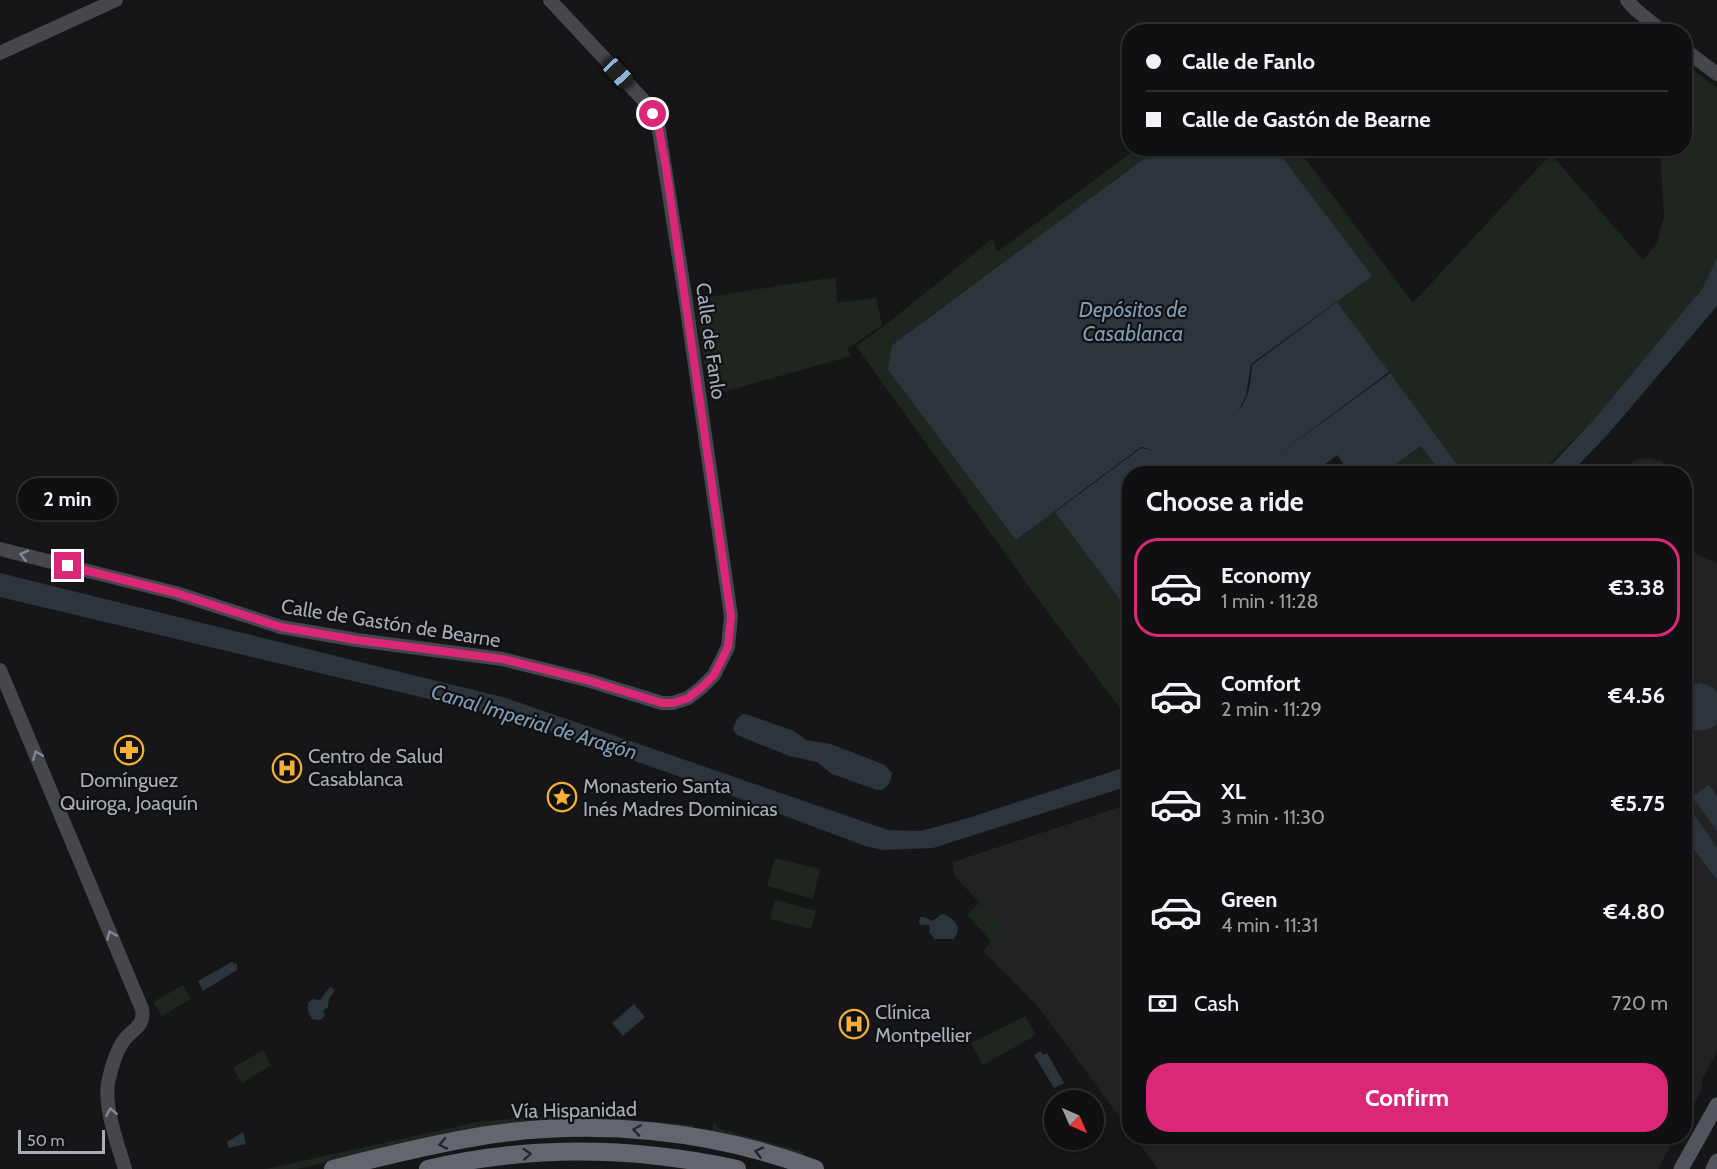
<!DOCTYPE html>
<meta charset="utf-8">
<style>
:root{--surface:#101012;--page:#19191b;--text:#f1f3f6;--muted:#9c9d9f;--line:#303032;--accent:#db2777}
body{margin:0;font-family:Cabin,sans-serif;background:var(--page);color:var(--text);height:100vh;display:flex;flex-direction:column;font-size:22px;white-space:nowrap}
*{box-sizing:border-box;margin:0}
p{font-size:20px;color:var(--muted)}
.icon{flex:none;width:33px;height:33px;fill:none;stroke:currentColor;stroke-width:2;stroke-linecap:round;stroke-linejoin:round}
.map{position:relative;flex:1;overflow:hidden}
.side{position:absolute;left:1122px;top:466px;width:570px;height:678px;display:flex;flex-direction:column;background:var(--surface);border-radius:24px;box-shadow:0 2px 4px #0004,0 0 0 2px var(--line)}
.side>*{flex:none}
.guide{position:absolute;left:1122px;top:24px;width:570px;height:132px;border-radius:24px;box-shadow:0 2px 4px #0004,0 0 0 2px var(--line);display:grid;align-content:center;height:132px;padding:0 24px;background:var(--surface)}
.needle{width:39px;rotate:135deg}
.fabs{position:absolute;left:1044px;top:1090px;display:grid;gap:12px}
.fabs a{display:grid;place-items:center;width:60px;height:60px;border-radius:50%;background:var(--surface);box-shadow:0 2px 4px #0004,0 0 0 2px var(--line);font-size:30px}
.scale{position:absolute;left:18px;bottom:15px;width:87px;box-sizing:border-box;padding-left:6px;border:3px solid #a8adb8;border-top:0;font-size:16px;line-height:21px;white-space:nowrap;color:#a8adb8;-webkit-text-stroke:4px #111113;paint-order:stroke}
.end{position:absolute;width:27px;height:27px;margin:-14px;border:8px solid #db2777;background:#fff;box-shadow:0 0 0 3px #fff}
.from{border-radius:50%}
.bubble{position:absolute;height:42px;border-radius:21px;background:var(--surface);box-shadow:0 2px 4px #0004,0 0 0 2px var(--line);font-size:20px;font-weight:800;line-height:42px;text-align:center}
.car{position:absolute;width:18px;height:36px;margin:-18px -9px;border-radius:8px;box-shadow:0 0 4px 2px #0007;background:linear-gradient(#222 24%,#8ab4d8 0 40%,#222 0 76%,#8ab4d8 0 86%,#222 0)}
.guide b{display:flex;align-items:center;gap:21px;height:57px;font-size:22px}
.guide b+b{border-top:2px solid var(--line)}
.guide i{width:15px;height:15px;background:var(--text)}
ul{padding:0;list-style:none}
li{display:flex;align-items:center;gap:18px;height:99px;margin:0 12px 9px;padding:0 12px;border:3px solid transparent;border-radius:24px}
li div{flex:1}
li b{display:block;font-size:22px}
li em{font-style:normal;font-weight:800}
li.active{border-color:var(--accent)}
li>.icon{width:54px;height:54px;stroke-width:1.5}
h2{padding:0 24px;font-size:27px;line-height:72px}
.pay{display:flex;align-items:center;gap:15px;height:66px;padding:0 24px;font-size:22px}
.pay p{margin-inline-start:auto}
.button{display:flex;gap:12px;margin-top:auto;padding:12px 24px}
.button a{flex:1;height:69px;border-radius:24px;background:var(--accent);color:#fff;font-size:24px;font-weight:800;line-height:69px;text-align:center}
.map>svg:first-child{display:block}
.built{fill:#222225}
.green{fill:#1e261f}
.water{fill:#2c353c}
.pier{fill:#161618}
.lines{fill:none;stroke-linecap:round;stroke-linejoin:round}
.secondary{stroke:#45474d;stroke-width:14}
.primary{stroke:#53555c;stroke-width:15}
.highway{stroke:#63666e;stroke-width:18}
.oneway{stroke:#858993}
.oneway2{stroke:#26262a}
.route{stroke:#db2777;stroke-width:8}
.labels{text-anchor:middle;stroke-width:4.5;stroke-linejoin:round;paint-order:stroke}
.street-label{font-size:20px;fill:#a8adb8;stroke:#111113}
.poi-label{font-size:20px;fill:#a8adb8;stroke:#111113;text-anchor:start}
.water-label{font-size:21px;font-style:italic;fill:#7f9bb3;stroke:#111113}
</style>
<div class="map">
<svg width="1717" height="1169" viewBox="0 0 1717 1169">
<rect width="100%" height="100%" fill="#161618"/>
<g class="built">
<path d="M 1650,458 L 1661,461 L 1672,474 L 1609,474 L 1639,459 Z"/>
<path d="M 1684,546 L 1695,553 L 1717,563 L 1717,1051 L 1702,1080 L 1702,1089 L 1685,1121 Z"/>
<path d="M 1129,804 L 1129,1130 L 1040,1009 L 983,951 L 1003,929 L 954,875 L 953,862 Z"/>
<path d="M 1135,1137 L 1675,1137 L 1658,1169 L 1158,1169 Z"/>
</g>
<g class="green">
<path d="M 1685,64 L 1717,88 L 1717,258 L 1702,289 L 1596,417 L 1540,474 L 1464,474 L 1336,301 L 1371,276 L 1276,149 L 1298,149 L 1413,303 L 1551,154 L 1643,260 L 1656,245 L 1664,217 L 1660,149 L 1684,148 Z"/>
<path d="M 1136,149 L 1157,149 L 892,345 L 1016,540 L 1055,511 L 1129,612 L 1129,720 L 1043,606 L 856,346 L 888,323 L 992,239 L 997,252 Z"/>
<path d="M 836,277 L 837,303 L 876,298 L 882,325 L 847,349 L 851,356 L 709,396 L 695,299 Z"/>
<path d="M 1421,446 L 1442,474 L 1382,474 Z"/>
<path d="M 775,858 L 820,869 L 813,899 L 767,886 Z"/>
<path d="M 775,900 L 816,911 L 811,929 L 770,919 Z"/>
<path d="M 979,903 L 1004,930 L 992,942 L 967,915 Z"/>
<path d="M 183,985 L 191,999 L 162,1016 L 153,1002 Z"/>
<path d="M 1025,1016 L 1036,1035 L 983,1065 L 971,1043 Z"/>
<path d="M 263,1050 L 271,1065 L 242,1083 L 233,1068 Z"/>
<path d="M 585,1116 L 695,1125 L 693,1131 L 469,1130 L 297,1169 L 266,1169 L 478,1122 L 530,1117 Z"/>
<path d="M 713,1124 L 716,1124 L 717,1127 L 720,1129 L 804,1152 L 802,1159 L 712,1132 Z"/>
</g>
<g class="water">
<path d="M 1157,149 L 1276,149 L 1372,276 L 1251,364 L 1246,396 L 1238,411 C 1249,399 1251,382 1252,365 L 1337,302 L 1389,372 L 1268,462 L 1390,373 L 1464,474 L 1442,474 L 1421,446 L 1382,474 L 1130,474 L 1129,612 L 1055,512 L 1141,448 L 1157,451 L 1141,447 L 1016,540 L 888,370 L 892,345 Z"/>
<path d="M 1717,258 L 1717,306 L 1609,433 L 1570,474 L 1543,474 L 1596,417 L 1702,289 Z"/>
<path d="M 0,573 L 506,698 L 888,830 L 921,831 L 965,819 L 1129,766 L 1129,786 L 933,848 L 882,850 L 865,846 L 698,783 L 517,720 L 0,597 Z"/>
<path d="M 1700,683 L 1708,685 L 1717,691 L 1717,724 C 1707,732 1695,733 1685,725 L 1685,689 L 1692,685 Z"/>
<path d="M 746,714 L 794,731 L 806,740 L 831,744 L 885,765 L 892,773 C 891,782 887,791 877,790 L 832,774 L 817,762 L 789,756 L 737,735 L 733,729 C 736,721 737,715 746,714 Z"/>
<path d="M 1709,785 L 1717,796 L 1717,831 L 1692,797 Z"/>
<path d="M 1685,803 L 1717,847 L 1717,880 L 1685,837 Z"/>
<path d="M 942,914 C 954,918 964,928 953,939 L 935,939 L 929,932 L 930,925 L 921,925 L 919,923 L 920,917 L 925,917 L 932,921 Z"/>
<path d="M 232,962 L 237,964 L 237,970 L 203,991 L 198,981 Z"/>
<path d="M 330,987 L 335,990 L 329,999 L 328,1007 L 323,1011 L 325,1016 L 320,1020 L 312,1019 L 308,1011 L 308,1003 L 313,999 L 320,1000 Z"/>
<path d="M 634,1004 L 645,1017 L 623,1036 L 612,1023 Z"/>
<path d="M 1041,1051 L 1043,1055 L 1047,1053 L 1064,1083 L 1054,1088 L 1034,1055 Z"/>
<path d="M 243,1132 L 246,1144 L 229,1148 L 227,1142 Z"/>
</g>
<path class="pier" d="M 1337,455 L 1351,474 L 1324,474 L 1320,468 Z"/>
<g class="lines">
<g class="secondary">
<path d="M 1627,0 L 1635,9 L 1663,32"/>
<path d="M 1684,49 L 1717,74"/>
<path d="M 0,53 L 116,0"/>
<path d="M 0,549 L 176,593 L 281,627 L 357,640 L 502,659 L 587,680 L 662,703 L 673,703 L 688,698 L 701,688 L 714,675 L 728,647 L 731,616 L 685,296 L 658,124 L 647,104 L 550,0"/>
<path d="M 0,670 L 142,1009 C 145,1026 134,1028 125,1039 C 116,1050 111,1069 108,1083 C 104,1108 118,1145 125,1169"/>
</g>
<g class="primary">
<path d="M 1681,1169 L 1717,1105"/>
<path d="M 1713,1169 L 1717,1161"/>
</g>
<g class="highway">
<path d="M 333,1169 C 384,1156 436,1143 488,1135 C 596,1119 713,1130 815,1169"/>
<path d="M 428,1169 C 530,1145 635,1147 737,1169"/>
</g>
</g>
<defs><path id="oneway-chevron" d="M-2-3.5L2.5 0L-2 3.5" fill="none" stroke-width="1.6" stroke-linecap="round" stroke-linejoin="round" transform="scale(1.5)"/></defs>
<g class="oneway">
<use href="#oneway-chevron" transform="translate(24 555) rotate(-166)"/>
<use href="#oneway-chevron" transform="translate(37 755) rotate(-112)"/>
<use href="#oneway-chevron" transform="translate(111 935) rotate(-113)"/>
<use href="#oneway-chevron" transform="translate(111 1112) rotate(-101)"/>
</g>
<g class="oneway2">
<use href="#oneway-chevron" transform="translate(637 1130) rotate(-172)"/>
<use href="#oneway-chevron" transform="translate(443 1144) rotate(169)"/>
<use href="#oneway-chevron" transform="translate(759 1152) rotate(-166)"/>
<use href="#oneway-chevron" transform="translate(527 1154) rotate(-3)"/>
</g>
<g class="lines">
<path class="route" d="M 68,566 L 176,593 L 281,627 L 357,640 L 502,659 L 587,680 L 662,703 L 673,703 L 688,698 L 701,688 L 714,675 L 728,647 L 731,616 L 666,168 L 658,124 L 653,114"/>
</g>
<defs>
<g id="pharmacy-ring" transform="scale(1.5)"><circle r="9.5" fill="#111113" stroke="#f2b134" stroke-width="1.5"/><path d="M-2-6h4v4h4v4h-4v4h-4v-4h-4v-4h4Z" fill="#f2b134"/></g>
<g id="hospital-ring" transform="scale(1.5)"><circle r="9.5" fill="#111113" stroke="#f2b134" stroke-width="1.5"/><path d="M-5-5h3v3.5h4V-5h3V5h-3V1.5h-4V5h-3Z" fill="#f2b134"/></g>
<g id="sight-ring" transform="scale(1.5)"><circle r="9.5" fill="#111113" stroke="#f2b134" stroke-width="1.5"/><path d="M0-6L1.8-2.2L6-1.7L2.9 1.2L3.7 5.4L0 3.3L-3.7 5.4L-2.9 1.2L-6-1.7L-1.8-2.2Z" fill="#f2b134"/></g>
</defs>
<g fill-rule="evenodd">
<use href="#pharmacy-ring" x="129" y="750"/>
<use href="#hospital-ring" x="287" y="768"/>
<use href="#sight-ring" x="562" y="797"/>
<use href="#hospital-ring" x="854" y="1024"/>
</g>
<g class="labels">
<g class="street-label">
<text transform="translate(711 341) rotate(82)" y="7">Calle de Fanlo</text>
<text transform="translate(391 623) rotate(9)" y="7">Calle de Gastón de Bearne</text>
<text transform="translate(574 1110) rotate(-1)" y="7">Vía Hispanidad</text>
</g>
<g class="poi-label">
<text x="308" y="763">Centro de Salud<tspan x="308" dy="23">Casablanca</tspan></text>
<text x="129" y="787" text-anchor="middle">Domínguez<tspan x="129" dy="23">Quiroga, Joaquín</tspan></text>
<text x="583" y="793">Monasterio Santa<tspan x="583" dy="23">Inés Madres Dominicas</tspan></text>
<text x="875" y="1019">Clínica<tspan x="875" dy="23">Montpellier</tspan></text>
</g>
<g class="water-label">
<text x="1133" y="317">Depósitos de<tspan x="1133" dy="24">Casablanca</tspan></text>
<text transform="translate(534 722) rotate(17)" y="7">Canal Imperial de Aragón</text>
</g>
</g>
</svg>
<div class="fabs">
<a><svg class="needle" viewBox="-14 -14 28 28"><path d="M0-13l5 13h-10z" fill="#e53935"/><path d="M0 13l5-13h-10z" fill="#9c9d9f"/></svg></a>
</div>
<div class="scale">50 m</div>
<i class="end from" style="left:653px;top:114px"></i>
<i class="end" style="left:68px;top:566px"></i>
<div class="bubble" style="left:18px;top:478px;width:99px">2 min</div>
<i class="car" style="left:618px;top:73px;rotate:137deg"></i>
<div class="guide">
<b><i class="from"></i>Calle de Fanlo</b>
<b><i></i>Calle de Gastón de Bearne</b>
</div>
<section class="side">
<h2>Choose a ride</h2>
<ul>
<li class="active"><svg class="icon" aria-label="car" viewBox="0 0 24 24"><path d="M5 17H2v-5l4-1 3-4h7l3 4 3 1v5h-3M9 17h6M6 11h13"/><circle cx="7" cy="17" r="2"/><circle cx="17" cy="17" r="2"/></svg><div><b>Economy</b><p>1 min · 11:28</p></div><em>€3.38</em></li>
<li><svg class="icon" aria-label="car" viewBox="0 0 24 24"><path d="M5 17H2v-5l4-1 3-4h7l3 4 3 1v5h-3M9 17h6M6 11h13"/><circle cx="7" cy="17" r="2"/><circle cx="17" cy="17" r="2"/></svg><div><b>Comfort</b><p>2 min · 11:29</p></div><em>€4.56</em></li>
<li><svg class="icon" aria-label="car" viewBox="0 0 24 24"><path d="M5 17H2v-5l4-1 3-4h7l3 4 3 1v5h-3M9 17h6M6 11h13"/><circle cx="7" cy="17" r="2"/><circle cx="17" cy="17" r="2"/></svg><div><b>XL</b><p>3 min · 11:30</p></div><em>€5.75</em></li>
<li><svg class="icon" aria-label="car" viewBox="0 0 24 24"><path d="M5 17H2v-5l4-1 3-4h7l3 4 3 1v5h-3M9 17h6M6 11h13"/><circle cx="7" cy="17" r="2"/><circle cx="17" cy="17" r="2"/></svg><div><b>Green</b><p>4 min · 11:31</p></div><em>€4.80</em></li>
</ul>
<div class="pay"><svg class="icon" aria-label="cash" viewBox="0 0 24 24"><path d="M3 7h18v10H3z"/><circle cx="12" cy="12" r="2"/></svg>Cash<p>720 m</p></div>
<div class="button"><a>Confirm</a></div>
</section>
</div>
